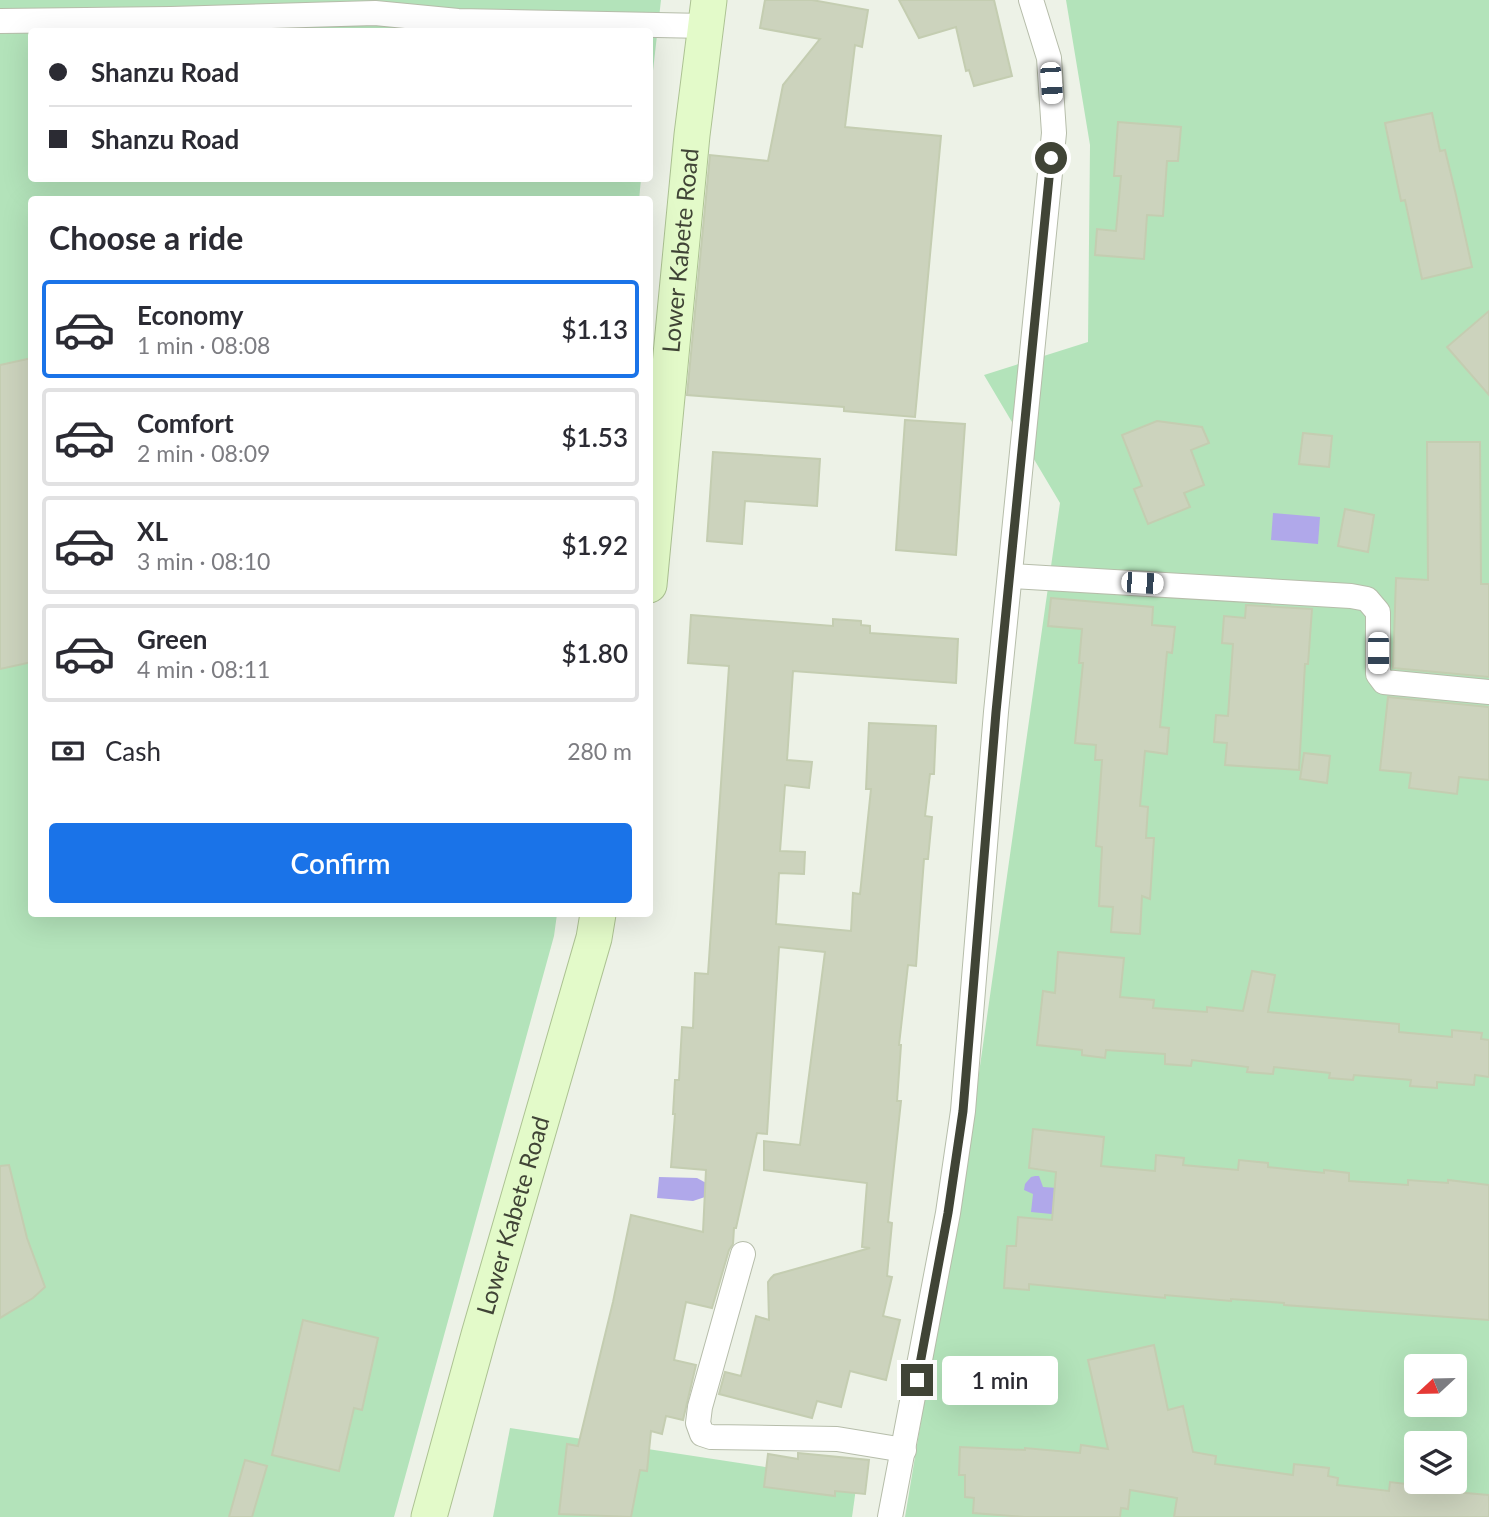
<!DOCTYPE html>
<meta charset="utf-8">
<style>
:root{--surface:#fff;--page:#f7f7f7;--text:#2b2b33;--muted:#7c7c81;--line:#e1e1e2;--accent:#1a73e8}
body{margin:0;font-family:Lato,sans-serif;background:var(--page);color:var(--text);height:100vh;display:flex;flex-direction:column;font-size:26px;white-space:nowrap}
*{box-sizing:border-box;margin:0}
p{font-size:23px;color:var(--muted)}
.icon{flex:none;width:38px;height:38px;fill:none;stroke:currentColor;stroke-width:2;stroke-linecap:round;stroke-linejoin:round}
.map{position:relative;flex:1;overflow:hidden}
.drawer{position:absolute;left:28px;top:196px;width:625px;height:721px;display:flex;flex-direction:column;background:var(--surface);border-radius:7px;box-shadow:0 7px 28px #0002}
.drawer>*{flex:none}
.top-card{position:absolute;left:28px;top:28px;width:625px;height:154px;border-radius:7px;box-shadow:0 7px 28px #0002;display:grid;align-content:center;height:154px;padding:0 21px;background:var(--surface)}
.needle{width:46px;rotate:248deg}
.controls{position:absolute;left:1404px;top:1354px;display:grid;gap:14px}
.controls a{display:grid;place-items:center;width:63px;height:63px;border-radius:7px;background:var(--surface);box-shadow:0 7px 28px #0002;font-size:35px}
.end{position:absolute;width:32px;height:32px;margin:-16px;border:9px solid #404436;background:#fff;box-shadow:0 0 0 4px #fff}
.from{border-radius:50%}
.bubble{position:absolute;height:49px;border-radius:7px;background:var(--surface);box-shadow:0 7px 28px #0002;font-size:23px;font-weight:600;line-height:49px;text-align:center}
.car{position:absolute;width:21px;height:42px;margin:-21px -10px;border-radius:9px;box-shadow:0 0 5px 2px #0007;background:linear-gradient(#fff 24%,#345 0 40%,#fff 0 76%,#345 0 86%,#fff 0)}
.top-card b{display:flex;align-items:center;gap:24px;height:66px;font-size:26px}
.top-card b+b{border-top:2px solid var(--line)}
.top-card i{width:18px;height:18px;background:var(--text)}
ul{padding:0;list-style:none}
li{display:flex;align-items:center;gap:21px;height:98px;margin:0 14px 10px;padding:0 7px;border:4px solid var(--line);border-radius:7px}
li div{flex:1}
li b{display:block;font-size:26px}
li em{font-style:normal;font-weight:600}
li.selected{border-color:var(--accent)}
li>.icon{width:63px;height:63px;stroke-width:1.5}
h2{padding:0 21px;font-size:32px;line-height:84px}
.pay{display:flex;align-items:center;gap:18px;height:77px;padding:0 21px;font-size:26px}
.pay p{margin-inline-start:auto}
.button{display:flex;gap:14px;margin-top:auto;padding:14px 21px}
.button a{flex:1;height:80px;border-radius:7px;background:var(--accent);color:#fff;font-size:28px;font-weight:600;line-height:80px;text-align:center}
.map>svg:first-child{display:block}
.green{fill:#b3e3ba;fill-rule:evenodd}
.water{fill:#b0a8ea}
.building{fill:#ccd3bd;stroke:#c4cdb1;stroke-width:2}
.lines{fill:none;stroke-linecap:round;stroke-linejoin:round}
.street-casing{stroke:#b6bdaa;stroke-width:26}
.secondary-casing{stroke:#acc292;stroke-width:37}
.street{stroke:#fff;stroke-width:24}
.secondary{stroke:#e3fac9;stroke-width:35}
.route{stroke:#404436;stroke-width:9}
.labels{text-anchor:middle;stroke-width:7;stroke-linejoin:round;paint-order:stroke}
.street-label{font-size:24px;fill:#404436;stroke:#fff}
</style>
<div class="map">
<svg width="1489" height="1517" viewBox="0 0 1489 1517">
<rect width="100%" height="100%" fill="#edf2e7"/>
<g class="green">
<path d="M 0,0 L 661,0 L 649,106 L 649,32 L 32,32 L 32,178 L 641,179 L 639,200 L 32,200 L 32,914 L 557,914 L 554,936 L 394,1517 L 0,1517 Z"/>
<path d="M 1066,0 L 1489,0 L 1489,1517 L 905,1517 L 979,1073 L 1060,503 L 984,375 L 1088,342 L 1090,145 ZM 1416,1367 L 1454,1367 L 1454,1405 L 1416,1405 ZM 1416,1444 L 1454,1444 L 1454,1482 L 1416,1482 Z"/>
<path d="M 510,1428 L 857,1481 L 852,1517 L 493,1517 Z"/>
</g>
<g class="water">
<path d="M 1273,513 L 1320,517 L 1318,544 L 1271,540 Z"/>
<path d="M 1035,1176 L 1039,1176 L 1043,1187 L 1086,1190 L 1082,1217 L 1031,1212 L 1033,1194 L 1024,1190 L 1025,1184 L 1031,1177 Z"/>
<path d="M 659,1177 L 697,1178 L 708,1184 L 705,1197 L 693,1201 L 657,1198 Z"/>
</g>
<g class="building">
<path d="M 765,0 L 812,0 L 868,10 L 862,47 L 855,45 L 845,127 L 941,136 L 915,417 L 844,411 L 844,407 L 687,395 L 710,155 L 768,161 L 783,85 L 820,39 L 760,28 Z"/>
<path d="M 899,0 L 994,0 L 1012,76 L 974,86 L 969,70 L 966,71 L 956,27 L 919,38 Z"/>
<path d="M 1432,113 L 1440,151 L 1445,150 L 1456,195 L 1472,267 L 1422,279 L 1405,200 L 1401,201 L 1385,123 Z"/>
<path d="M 1118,122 L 1181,127 L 1178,161 L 1167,161 L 1163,216 L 1147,215 L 1144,259 L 1095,255 L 1097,229 L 1116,231 L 1121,176 L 1114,176 Z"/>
<path d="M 1489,311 L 1489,395 L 1447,347 Z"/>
<path d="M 32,358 L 32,662 L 0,669 L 0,365 Z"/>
<path d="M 905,420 L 965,424 L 956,555 L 896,550 Z"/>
<path d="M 1157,421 L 1202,427 L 1209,443 L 1191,450 L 1204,485 L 1184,493 L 1190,507 L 1148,524 L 1134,489 L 1142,486 L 1122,435 Z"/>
<path d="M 1303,433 L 1332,436 L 1329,467 L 1299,464 Z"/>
<path d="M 1427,442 L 1480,442 L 1481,584 L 1489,584 L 1489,677 L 1393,668 L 1396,578 L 1428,580 Z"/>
<path d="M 713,452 L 820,459 L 817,506 L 745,501 L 742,544 L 707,541 Z"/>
<path d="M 1345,509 L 1374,515 L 1368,552 L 1338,546 Z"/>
<path d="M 1051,598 L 1153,607 L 1152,625 L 1175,627 L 1172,653 L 1167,652 L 1160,727 L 1169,728 L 1167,754 L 1145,751 L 1140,806 L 1148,807 L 1146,838 L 1154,838 L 1150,899 L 1142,896 L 1140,934 L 1111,932 L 1113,907 L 1099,906 L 1102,847 L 1096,846 L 1102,760 L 1095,760 L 1096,745 L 1075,743 L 1083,663 L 1079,663 L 1082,629 L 1048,626 Z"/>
<path d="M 1246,605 L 1312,609 L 1308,664 L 1305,664 L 1299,770 L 1225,765 L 1227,743 L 1214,742 L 1216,715 L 1228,716 L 1233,644 L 1222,643 L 1224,616 L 1245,618 Z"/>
<path d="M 691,615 L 833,626 L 833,619 L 861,621 L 861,625 L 870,626 L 870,633 L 958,639 L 956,683 L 793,671 L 787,760 L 812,762 L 809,788 L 785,785 L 780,851 L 805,852 L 804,874 L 779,873 L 776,924 L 851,931 L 853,893 L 860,894 L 871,789 L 866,789 L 869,723 L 936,726 L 934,774 L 930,774 L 925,816 L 932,817 L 928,859 L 924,859 L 916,966 L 908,965 L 899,1045 L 901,1045 L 897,1101 L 901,1101 L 888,1222 L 892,1223 L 887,1276 L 892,1277 L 883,1316 L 900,1320 L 886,1380 L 850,1371 L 841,1407 L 817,1401 L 812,1418 L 719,1394 L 725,1372 L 741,1376 L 756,1316 L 769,1320 L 768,1282 L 771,1278 L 774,1275 L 870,1248 L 862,1247 L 867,1183 L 764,1170 L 764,1141 L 800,1145 L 825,952 L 779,947 L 767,1134 L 757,1133 L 736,1228 L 734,1228 L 733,1244 L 729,1250 L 712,1308 L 686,1302 L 674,1360 L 696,1365 L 683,1420 L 666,1416 L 662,1434 L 651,1431 L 647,1471 L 640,1470 L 631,1517 L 559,1514 L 567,1444 L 578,1446 L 613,1302 L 631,1215 L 703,1232 L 706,1170 L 671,1167 L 675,1114 L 673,1114 L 675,1080 L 679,1080 L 682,1027 L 693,1028 L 695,973 L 708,974 L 729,666 L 688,663 Z"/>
<path d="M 1388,697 L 1489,707 L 1489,780 L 1459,777 L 1457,794 L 1409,788 L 1411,773 L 1380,770 Z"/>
<path d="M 1304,753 L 1330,756 L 1327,783 L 1300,779 Z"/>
<path d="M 1058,952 L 1124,958 L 1120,997 L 1154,1000 L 1153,1008 L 1207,1012 L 1207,1007 L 1243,1011 L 1252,971 L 1275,975 L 1268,1012 L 1399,1024 L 1399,1032 L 1452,1037 L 1452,1030 L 1482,1033 L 1481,1039 L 1489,1040 L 1489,1077 L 1475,1075 L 1474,1085 L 1437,1082 L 1437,1088 L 1410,1086 L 1411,1080 L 1354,1075 L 1353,1080 L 1329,1078 L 1330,1073 L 1274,1067 L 1273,1074 L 1247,1072 L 1248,1067 L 1192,1060 L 1191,1066 L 1165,1064 L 1165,1054 L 1106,1050 L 1105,1058 L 1082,1055 L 1082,1050 L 1037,1045 L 1043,991 L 1055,993 Z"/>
<path d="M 1033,1129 L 1104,1137 L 1101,1166 L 1155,1171 L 1156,1155 L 1184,1158 L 1183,1165 L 1238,1170 L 1239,1160 L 1268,1163 L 1268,1167 L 1324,1173 L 1324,1170 L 1349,1173 L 1349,1181 L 1408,1185 L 1408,1180 L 1448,1183 L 1448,1180 L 1489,1185 L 1489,1320 L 1284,1305 L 1284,1303 L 1231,1299 L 1231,1301 L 1165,1295 L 1165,1298 L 1029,1284 L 1029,1290 L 1004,1288 L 1007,1246 L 1016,1246 L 1018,1217 L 1052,1220 L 1056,1172 L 1029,1168 Z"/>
<path d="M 9,1165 L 27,1238 L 45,1287 L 33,1298 L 0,1318 L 0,1166 Z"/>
<path d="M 303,1320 L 378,1338 L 362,1410 L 354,1408 L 339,1471 L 272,1455 Z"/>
<path d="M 1154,1345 L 1168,1410 L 1183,1406 L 1193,1452 L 1216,1456 L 1215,1464 L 1293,1475 L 1294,1464 L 1329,1468 L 1328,1476 L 1338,1478 L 1337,1485 L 1389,1491 L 1390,1482 L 1432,1487 L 1431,1490 L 1489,1495 L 1489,1517 L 1174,1517 L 1177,1498 L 1130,1490 L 1128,1509 L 1121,1508 L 1120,1517 L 1024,1517 L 973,1513 L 974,1498 L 965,1497 L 965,1475 L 959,1475 L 960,1447 L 1025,1450 L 1025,1448 L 1080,1453 L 1081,1445 L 1108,1449 L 1088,1360 Z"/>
<path d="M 798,1453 L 869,1460 L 865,1494 L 835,1491 L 835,1496 L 764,1487 L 768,1454 L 798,1459 Z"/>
<path d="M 245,1460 L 267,1466 L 252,1517 L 229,1517 Z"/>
</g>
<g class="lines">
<g class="street-casing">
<g id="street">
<path d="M 0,21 L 171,19 L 375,13 L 458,21 L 706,26"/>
<path d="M 1011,576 L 1351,596 L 1367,599 L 1378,612 L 1378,674 L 1384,682 L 1489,692"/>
<path d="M 743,1254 L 700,1407 L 698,1423 L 702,1434 L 711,1437 L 837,1439 L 904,1450"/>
<path d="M 890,1517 L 948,1213 L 963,1111 L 996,712 L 1054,133 L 1049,58 L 1031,0"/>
</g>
</g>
<g class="secondary-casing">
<g id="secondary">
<path id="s1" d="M 649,585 L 692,135 L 709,0"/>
<path id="s2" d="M 429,1517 L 479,1335 L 594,938 L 598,914"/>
</g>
</g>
<use href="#street" class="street"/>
<use href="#secondary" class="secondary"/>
</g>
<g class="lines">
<path class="route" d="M 917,1380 L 948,1213 L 963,1111 L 996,712 L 1051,158"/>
</g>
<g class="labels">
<g class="street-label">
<text dy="8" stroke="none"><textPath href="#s1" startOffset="336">Lower Kabete Road</textPath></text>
<text dy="8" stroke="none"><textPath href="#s2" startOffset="313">Lower Kabete Road</textPath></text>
</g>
</g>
</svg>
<div class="controls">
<a><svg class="needle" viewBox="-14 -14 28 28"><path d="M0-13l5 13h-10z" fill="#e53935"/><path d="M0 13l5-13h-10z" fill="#7c7c81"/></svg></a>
<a><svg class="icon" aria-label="layers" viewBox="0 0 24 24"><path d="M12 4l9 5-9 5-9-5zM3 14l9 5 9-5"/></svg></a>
</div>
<i class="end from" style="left:1051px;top:158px"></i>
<i class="end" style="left:917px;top:1380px"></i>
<div class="bubble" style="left:942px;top:1356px;width:116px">1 min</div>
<i class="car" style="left:1051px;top:83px;rotate:176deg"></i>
<i class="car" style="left:1142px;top:583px;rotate:93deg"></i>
<i class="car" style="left:1378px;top:653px;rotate:180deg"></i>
<div class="top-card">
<b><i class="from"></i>Shanzu Road</b>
<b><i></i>Shanzu Road</b>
</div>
<section class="drawer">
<h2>Choose a ride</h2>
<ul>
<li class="selected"><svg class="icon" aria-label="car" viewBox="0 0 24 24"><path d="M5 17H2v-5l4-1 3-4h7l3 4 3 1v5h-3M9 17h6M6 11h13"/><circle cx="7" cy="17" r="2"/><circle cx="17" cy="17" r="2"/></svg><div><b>Economy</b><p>1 min · 08:08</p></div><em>$1.13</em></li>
<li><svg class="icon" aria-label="car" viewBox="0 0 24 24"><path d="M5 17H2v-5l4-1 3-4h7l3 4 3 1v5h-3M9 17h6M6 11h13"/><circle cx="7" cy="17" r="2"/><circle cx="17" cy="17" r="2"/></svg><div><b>Comfort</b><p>2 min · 08:09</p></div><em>$1.53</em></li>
<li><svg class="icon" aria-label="car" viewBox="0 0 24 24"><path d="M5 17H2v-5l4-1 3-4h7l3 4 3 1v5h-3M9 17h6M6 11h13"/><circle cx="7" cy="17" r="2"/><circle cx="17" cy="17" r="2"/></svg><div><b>XL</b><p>3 min · 08:10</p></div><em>$1.92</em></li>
<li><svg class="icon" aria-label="car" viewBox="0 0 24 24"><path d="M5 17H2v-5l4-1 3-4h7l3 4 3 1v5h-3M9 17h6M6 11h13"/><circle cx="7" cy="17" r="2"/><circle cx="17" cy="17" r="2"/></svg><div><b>Green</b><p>4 min · 08:11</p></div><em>$1.80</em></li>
</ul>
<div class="pay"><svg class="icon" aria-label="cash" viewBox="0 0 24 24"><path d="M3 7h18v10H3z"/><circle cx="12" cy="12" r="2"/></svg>Cash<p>280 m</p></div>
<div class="button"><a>Confirm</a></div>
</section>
</div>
